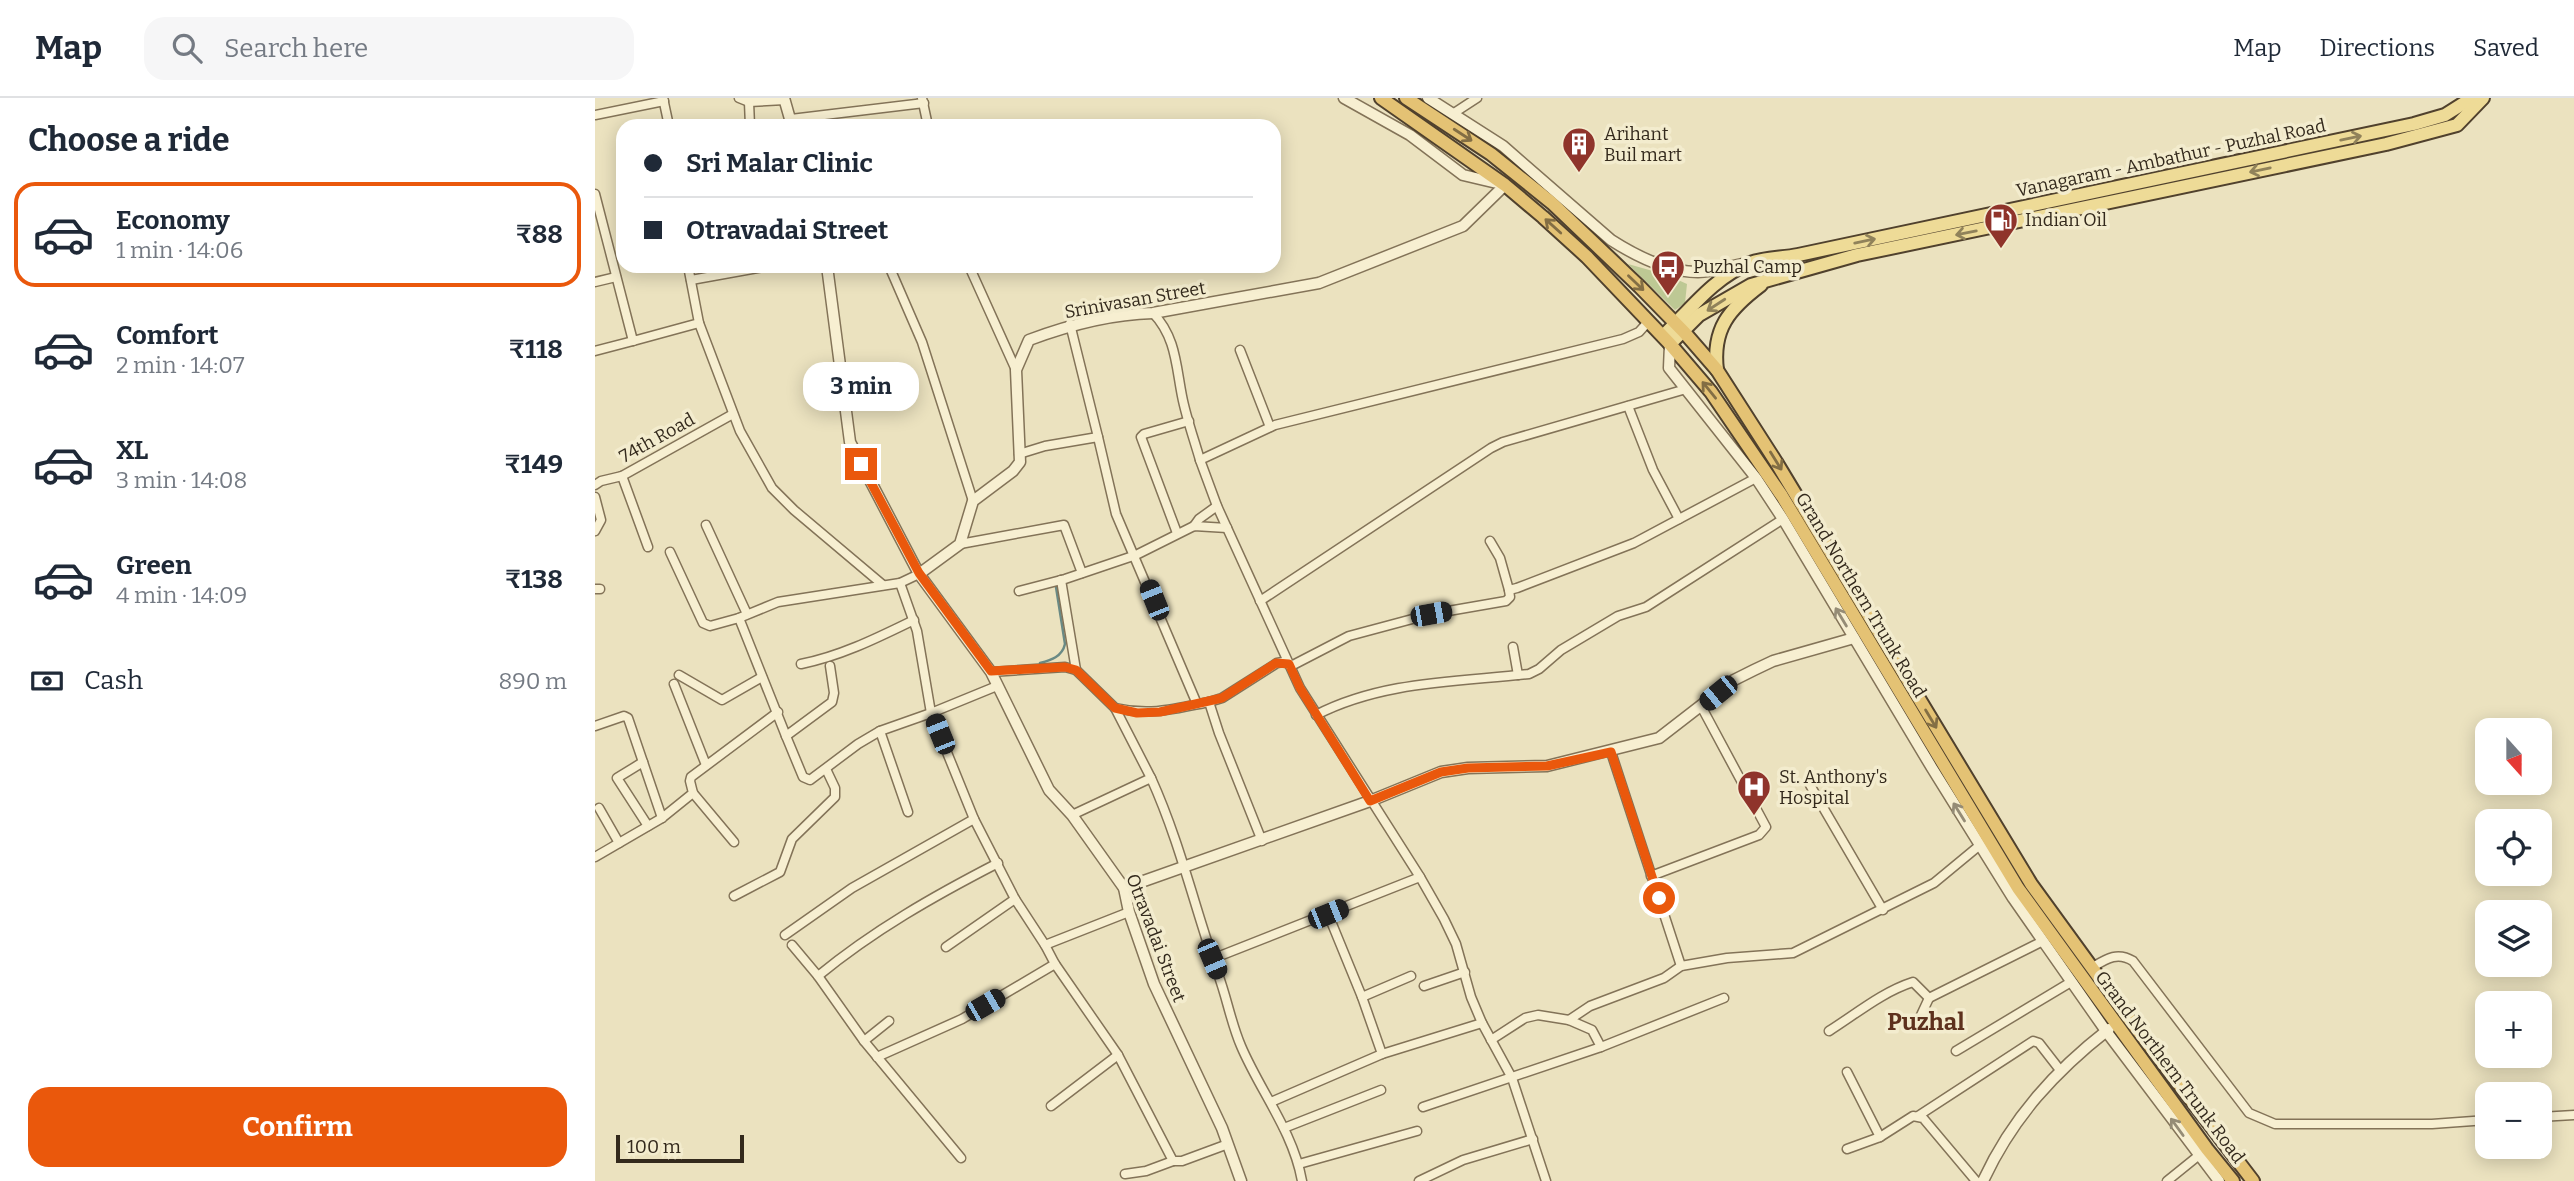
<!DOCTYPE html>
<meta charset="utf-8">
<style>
:root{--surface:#fff;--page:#f6f6f7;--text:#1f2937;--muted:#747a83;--line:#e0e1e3;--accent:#ea580c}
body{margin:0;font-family:Bitter,serif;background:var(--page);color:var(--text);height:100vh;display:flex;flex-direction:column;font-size:26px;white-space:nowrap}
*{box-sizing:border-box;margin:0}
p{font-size:23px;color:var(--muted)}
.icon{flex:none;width:38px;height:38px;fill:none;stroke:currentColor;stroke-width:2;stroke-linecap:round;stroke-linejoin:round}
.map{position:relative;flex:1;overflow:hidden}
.panel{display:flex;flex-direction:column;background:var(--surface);width:595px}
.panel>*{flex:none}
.top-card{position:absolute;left:21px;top:21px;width:665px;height:154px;border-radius:21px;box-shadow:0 4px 18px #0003;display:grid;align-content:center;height:154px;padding:0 28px;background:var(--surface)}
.needle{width:46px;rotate:159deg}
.buttons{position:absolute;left:1880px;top:620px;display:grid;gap:14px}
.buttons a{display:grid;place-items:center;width:77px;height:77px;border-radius:14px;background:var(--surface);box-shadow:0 4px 18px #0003;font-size:35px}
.scale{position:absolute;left:21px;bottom:18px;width:128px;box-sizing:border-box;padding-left:7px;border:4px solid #33291c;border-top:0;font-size:19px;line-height:24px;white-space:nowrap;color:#33291c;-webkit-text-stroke:5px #f3ecce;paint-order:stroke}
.end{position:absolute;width:32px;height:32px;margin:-16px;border:9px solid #ea580c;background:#fff;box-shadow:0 0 0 4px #fff}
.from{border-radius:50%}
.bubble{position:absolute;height:49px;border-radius:21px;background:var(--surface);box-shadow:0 4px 18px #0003;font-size:23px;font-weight:700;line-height:49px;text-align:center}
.car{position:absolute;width:21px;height:42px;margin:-21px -10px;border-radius:9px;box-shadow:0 0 5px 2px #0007;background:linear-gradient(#222 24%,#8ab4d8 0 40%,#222 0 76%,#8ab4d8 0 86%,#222 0)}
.top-card b{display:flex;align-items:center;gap:24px;height:66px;font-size:26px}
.top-card b+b{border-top:2px solid var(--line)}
.top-card i{width:18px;height:18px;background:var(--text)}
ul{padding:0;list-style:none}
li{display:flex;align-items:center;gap:21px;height:105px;margin:0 14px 10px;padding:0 14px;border:4px solid transparent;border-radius:21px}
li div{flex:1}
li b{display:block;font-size:26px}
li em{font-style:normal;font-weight:700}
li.selected{border-color:var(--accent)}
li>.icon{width:63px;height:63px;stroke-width:1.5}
h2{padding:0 28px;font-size:32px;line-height:84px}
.pay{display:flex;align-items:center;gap:18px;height:77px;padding:0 28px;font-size:26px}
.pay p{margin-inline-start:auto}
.cta{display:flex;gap:14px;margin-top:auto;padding:14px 28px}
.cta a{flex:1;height:80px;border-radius:21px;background:var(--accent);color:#fff;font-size:28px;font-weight:700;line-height:80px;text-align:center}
header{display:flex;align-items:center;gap:42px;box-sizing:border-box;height:98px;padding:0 35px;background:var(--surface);border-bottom:2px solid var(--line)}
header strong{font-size:33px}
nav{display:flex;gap:38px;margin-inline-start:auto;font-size:24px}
.search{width:490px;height:63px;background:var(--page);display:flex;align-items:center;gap:18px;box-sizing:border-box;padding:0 24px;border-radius:21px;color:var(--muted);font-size:26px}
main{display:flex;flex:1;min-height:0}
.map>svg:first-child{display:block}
.grass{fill:#bdc894}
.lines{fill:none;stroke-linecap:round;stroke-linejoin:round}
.stream{stroke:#6a8a85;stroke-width:2.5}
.minor-casing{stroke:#837358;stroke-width:11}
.tertiary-casing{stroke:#837358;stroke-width:13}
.primary-casing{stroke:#50412d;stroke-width:16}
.trunk-casing{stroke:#50412d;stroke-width:16}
.minor{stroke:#f7efd1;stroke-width:8}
.tertiary{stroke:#f7efd1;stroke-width:10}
.primary{stroke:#eedb97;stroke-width:12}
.trunk{stroke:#e4c274;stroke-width:12}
.oneway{stroke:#836e44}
.oneway2{stroke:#90825a}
.oneway3{stroke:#958c76}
.route{stroke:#ea580c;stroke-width:9}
.labels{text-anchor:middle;stroke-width:7;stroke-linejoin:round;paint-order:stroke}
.poi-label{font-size:18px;fill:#33291c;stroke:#f3ecce;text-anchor:start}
.street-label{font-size:18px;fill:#33291c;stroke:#f3ecce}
.district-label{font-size:24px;font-weight:bold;fill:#5e311d;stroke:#f3ecce}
</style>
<header>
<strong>Map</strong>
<div class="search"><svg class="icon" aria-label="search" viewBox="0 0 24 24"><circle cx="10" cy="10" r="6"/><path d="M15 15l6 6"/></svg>Search here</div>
<nav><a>Map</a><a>Directions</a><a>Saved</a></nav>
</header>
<main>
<section class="panel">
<h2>Choose a ride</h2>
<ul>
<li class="selected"><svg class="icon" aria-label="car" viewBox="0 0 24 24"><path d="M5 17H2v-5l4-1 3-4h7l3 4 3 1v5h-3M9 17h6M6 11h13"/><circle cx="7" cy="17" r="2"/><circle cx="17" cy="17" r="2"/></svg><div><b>Economy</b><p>1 min · 14:06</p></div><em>₹88</em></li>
<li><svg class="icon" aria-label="car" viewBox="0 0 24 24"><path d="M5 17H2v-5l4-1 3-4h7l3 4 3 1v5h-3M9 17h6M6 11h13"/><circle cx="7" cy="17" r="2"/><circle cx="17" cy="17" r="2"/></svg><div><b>Comfort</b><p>2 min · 14:07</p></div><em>₹118</em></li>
<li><svg class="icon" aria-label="car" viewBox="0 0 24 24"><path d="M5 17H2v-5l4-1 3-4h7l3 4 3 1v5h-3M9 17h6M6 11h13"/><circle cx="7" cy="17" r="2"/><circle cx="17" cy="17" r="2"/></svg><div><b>XL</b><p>3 min · 14:08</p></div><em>₹149</em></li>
<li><svg class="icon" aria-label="car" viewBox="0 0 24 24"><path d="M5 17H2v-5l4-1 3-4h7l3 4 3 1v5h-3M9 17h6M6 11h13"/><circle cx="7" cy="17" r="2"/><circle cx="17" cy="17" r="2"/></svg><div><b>Green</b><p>4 min · 14:09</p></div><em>₹138</em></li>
</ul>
<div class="pay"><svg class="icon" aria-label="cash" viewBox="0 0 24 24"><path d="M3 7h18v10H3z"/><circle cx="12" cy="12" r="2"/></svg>Cash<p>890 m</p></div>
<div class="cta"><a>Confirm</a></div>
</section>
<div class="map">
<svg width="1979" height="1083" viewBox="0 0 1979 1083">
<rect width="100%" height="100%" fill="#ebe2bf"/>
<path class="grass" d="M 1033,166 L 1072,177 L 1092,186 L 1090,205 L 1080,212 Z"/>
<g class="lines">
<path class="stream" d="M 445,565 C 456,562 467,559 470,546 L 461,489"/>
<g class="minor-casing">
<g id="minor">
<path d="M 68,0 L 74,28"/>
<path d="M 144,0 L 154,4 L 190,2"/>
<path d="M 327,0 L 333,28"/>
<path d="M 154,4 L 155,28"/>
<path d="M 859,15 L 882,0"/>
<path d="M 0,17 L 69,3"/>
<path d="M 196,21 L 329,5"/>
<path d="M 0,96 L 38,243 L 104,225 L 93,168"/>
<path d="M 294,168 L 327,244 L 378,403"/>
<path d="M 374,168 L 421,272"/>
<path d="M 96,182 L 174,168"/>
<path d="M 0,184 L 21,179"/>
<path d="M 558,215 C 581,239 581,268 587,298 C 591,319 599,341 605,362"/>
<path d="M 104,225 L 145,333 L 177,390 L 199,412 L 288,487"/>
<path d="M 475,226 L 503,339"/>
<path d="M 645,252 L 675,329"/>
<path d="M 0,253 L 38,243"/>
<path d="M 1033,308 L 1058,372 L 1084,421"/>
<path d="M 424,356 L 450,348 L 503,339 L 521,416 L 602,606"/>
<path d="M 27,378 L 53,449"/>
<path d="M 0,387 L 6,383 L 27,378 L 138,316"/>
<path d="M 0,399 L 6,422 L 0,433"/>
<path d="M 111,427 L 152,516"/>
<path d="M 599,428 L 604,421 L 622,408"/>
<path d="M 582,435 L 546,339 L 549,336 L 594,323"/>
<path d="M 895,443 L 905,460 L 914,492 L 922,490 L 1039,445 L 1161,380"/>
<path d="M 365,446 L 469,427 L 487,475"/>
<path d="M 75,454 L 108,525 L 115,528 L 144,520"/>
<path d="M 466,482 L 481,572"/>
<path d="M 305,485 L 322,533 L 336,615 L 402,588"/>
<path d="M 0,491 L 5,491"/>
<path d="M 424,493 L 470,481 L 541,457 L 599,428 L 632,430"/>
<path d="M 665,503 L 896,350 L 908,344 L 1091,291"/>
<path d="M 918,549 L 923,577"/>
<path d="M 206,566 C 246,558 282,540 319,522"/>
<path d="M 235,568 L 239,595 L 237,604 L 191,638 L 144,520 L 183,504 L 305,485 L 324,476"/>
<path d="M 396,574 L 470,569 L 481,572 L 520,610"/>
<path d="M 84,577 L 127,602 L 167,579"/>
<path d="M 79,586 L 111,667"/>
<path d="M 614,604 L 627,600 L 682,565 L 688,564 L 698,567 L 754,538 L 836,516 L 911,503 L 915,499 L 914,492"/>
<path d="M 721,617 C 787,583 861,584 934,576 L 944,571 L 966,552 L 1023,518 L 1051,509 L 1188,421"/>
<path d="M 0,628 L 29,618 L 33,620 L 67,720"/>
<path d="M 285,633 L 313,714"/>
<path d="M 191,638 L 208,679 L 215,682 L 263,646 L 285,633 L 336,615 L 379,721"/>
<path d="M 1016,654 L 1086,868"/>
<path d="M 48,664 L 22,680 L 53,728"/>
<path d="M 556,680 L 520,610 C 555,618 579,611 614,604 L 624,635 L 667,743"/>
<path d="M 1215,687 L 1288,812"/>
<path d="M 98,695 L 139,744"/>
<path d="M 4,710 L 24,745"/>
<path d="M 477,717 L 556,680 C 585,744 600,811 623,876 C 632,900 636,925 646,948 C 665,993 698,1033 707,1083"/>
<path d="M 0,759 L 67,720 L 98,695 L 95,683 L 96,679 L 183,614"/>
<path d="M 1056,778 L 1164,737 L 1171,729 L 1106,608"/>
<path d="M 139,798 L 185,774 L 197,741 L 240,699 L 240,690 L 231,671"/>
<path d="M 733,816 L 767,899 L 787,956"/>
<path d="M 190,837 L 257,790 L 379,721 L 420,801 L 450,847 L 534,814"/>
<path d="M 197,847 L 223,878 C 279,832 339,798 403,765"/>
<path d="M 450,847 L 460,866 L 523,957 L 578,1063 L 587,1063 L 633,1046"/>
<path d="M 351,849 L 420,801"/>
<path d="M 617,861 L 825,779"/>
<path d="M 1496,870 C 1511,861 1522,853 1538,863 L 1654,1015 L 1680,1026 L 1837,1026 L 1892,1022"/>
<path d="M 223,878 L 269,943 L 366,1060"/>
<path d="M 829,888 L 870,874"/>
<path d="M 767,899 L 816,878"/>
<path d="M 974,922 L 995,908 L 1069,880 L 1086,868 L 1132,860 L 1198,855 L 1339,785 L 1385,747"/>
<path d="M 1321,928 L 1334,900"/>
<path d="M 1234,933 C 1261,916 1287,894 1318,884 L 1334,900 L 1448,843"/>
<path d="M 896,942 L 930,920 L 943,917 L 974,922 L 997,932 L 1006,949"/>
<path d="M 269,943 L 294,923"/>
<path d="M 1361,953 L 1476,884"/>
<path d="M 282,959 L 367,921 L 460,866"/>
<path d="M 1252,974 L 1285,1039"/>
<path d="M 676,1004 L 787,956 L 887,925"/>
<path d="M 456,1008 L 523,957"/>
<path d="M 828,1009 L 1006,949 L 1129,900"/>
<path d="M 1323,1018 L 1438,943 L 1444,945 L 1465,972"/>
<path d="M 1944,1019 L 1979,1017"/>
<path d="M 689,1030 L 786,992"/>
<path d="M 1252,1051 L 1285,1039 L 1318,1018 L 1328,1020 L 1381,1083"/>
<path d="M 704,1066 L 822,1033"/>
<path d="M 530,1076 L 551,1073 L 578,1063"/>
<path d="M 824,1083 L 868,1062 L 938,1041"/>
<path d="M 951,1083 L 917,980 L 887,925 L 876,899 L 861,846 L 849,821 L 825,779 L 705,590 L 622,408 L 605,362 L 680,327 L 1028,241 L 1044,234 L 1053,224"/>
<path d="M 1572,1083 L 1603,1058"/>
</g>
</g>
<g class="tertiary-casing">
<g id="tertiary">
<path d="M 189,0 L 197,28"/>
<path d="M 749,0 L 815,37 L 868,77 L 906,86"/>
<path d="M 833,0 L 908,48 L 1016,142 C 1041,158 1073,174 1103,174 C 1117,174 1133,169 1147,166"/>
<path d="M 232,168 L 255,344 L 324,476 L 396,574 L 454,692 L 477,717 L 529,790 L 534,814 L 559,886 L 627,1030 L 646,1083"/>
<path d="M 1075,246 L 1074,270 L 1161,380 L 1188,421 L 1337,670 L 1418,800 L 1511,933 L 1624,1083"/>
<path d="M 324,476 L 365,446 L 378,403 L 418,373 L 425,364 L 421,272 L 434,242 C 474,227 515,216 558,215 L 724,185 L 868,128 L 910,87"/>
<path d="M 529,790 L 775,703 L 846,674 L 873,670 L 952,668 L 1064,640 L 1139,582 L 1159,572 L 1178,563 L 1259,540"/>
<path d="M 1388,1083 C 1417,1020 1460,973 1514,931"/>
</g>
</g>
<g class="primary-casing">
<g id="primary">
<path d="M 1068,238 C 1094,213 1119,179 1155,165 C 1169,160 1188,160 1203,157 L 1819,26 L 1850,17 L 1877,0"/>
<path d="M 1075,246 L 1104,217 L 1156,187 L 1262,157 L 1791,46 L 1862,27 L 1888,0"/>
<path d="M 1122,272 C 1117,231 1134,211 1166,187"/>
</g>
</g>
<g class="trunk-casing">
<g id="trunk">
<path d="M 786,0 L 910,87 L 948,119 L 992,159 L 1075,246 L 1116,294 L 1187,398 L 1423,790 L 1612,1051 L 1638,1083"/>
<path d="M 811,0 L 896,56 L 957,105 L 1045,189 L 1089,234 L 1122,272 L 1181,364 L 1436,786 L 1532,918 L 1658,1083"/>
</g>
</g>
<use href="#minor" class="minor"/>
<use href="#tertiary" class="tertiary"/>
<use href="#primary" class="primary"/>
<use href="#trunk" class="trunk"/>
</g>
<defs><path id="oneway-shaft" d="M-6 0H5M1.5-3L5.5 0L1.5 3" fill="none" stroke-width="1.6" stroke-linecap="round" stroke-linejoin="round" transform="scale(1.75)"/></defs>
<g class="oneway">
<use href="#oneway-shaft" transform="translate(868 37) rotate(33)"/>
<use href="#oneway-shaft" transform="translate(958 128) rotate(-138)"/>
<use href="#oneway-shaft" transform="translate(1041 185) rotate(44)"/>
<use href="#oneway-shaft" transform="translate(1114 292) rotate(-129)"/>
<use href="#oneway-shaft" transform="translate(1181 363) rotate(58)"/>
<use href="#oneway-shaft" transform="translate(1336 621) rotate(59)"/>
</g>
<g class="oneway2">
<use href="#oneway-shaft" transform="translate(1756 40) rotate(-12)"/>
<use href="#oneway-shaft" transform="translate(1665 72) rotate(168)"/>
<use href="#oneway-shaft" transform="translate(1371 135) rotate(169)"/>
<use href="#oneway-shaft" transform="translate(1270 143) rotate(-12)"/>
<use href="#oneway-shaft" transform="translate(1121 207) rotate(147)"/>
</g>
<g class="oneway3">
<use href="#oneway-shaft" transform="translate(1246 519) rotate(-121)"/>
<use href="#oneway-shaft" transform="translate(1364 714) rotate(-122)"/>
<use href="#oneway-shaft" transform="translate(1582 1029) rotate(-126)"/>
</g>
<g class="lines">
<path class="route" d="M 266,366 L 324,475 L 396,573 L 470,569 L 481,572 L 520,610 L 542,615 L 565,614 L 627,600 L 681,565 L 694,566 L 705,590 L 775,703 L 846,674 L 873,670 L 952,668 L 1016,654 L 1064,800"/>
</g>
<defs>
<g id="building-pin" transform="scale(1.75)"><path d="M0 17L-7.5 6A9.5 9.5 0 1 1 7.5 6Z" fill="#8f342b" stroke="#f3ecce"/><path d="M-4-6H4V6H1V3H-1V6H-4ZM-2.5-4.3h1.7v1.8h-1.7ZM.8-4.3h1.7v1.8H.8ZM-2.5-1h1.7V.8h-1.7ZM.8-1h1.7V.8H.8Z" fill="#fff"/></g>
<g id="fuel-pin" transform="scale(1.75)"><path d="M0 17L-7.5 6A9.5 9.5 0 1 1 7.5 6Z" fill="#8f342b" stroke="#f3ecce"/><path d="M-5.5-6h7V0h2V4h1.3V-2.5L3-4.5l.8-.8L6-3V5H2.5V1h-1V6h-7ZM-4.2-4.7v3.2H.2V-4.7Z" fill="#fff"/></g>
<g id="bus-pin" transform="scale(1.75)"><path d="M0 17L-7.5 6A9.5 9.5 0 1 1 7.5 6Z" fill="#8f342b" stroke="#f3ecce"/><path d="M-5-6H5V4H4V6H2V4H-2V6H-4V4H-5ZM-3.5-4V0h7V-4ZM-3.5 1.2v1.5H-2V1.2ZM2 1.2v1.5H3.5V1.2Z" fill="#fff"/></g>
<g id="hospital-pin" transform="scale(1.75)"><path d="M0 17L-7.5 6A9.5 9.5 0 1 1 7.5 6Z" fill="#8f342b" stroke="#f3ecce"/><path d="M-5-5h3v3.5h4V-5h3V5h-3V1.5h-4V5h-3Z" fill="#fff"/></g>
</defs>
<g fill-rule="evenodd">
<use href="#building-pin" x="984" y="46"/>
<use href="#fuel-pin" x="1406" y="122"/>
<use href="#bus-pin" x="1073" y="169"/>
<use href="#hospital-pin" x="1159" y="689"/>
</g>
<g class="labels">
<g class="poi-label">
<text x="1009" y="42">Arihant<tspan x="1009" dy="21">Buil mart</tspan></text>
<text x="1430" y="128">Indian Oil</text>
<text x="1098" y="175">Puzhal Camp</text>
<text x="1184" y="685">St. Anthony's<tspan x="1184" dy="21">Hospital</tspan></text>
</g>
<g class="street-label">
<text transform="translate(1576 60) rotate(-12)" y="6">Vanagaram - Ambathur - Puzhal Road</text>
<text transform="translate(540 202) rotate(-10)" y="6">Srinivasan Street</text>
<text transform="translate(62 340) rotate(-29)" y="6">74th Road</text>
<text transform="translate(1266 497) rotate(59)" y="6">Grand Northern Trunk Road</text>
<text transform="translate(561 840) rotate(69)" y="6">Otravadai Street</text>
<text transform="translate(1575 969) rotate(53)" y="6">Grand Northern Trunk Road</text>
</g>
<g class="district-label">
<text x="1331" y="932">Puzhal</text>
</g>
</g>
</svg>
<div class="buttons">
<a><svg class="needle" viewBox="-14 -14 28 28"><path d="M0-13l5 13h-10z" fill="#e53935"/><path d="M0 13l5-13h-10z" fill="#747a83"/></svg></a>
<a><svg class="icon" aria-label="locate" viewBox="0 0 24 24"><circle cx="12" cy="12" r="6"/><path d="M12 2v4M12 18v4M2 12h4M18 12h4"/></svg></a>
<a><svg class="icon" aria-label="layers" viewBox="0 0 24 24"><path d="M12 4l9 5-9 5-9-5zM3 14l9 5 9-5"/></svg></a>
<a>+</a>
<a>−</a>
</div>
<div class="scale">100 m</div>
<i class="end from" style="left:1064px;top:800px"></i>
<i class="end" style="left:266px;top:366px"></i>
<div class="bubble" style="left:208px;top:264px;width:116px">3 min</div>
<i class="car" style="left:559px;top:502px;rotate:338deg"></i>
<i class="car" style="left:836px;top:516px;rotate:80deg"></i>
<i class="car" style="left:1123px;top:595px;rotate:231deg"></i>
<i class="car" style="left:345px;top:636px;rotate:338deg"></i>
<i class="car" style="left:733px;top:816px;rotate:68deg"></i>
<i class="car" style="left:617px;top:861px;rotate:157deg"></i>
<i class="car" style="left:390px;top:907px;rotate:60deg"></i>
<div class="top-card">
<b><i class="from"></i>Sri Malar Clinic</b>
<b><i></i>Otravadai Street</b>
</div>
</div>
</main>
